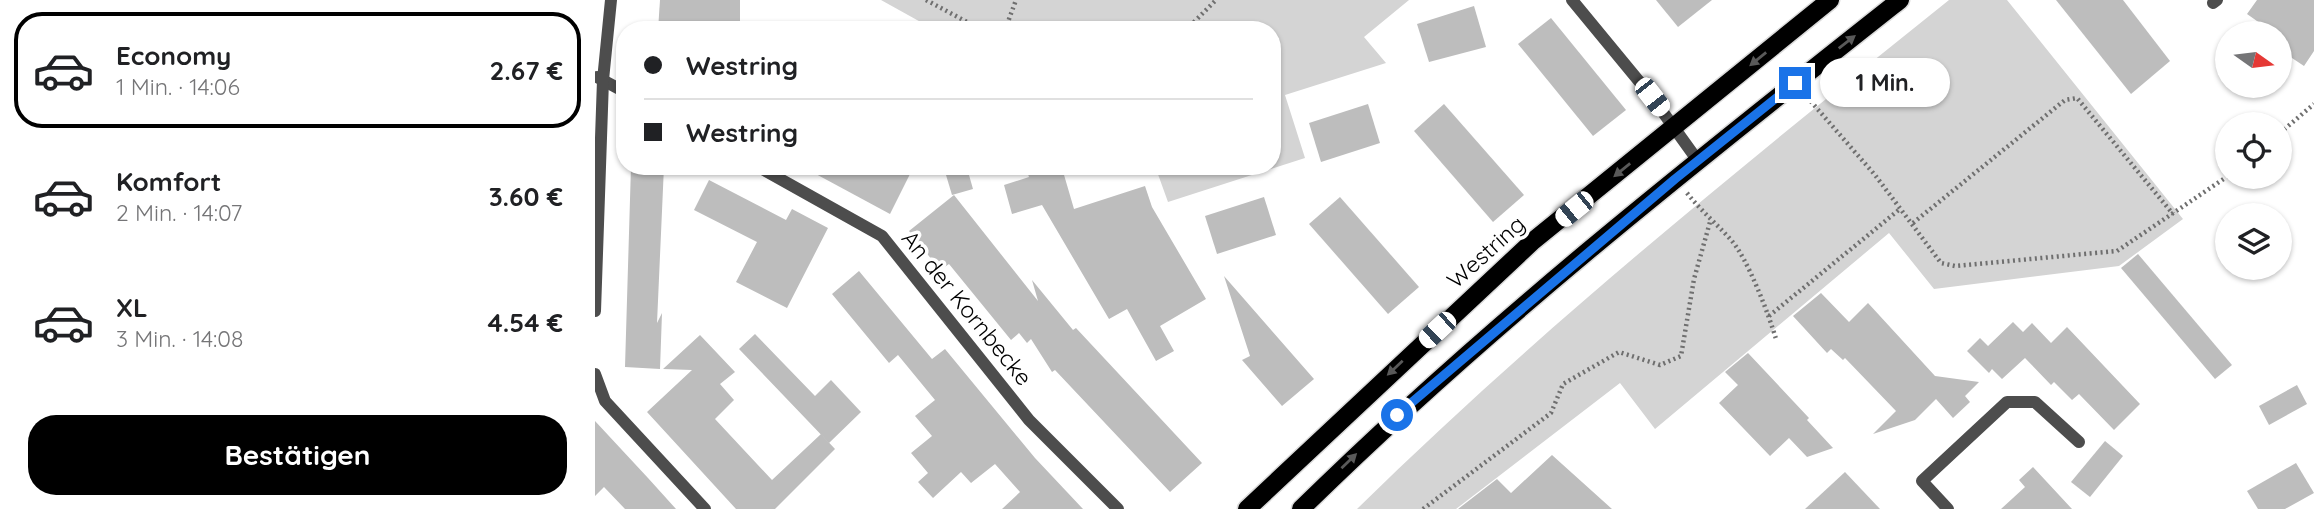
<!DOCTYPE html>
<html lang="de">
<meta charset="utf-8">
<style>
:root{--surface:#fff;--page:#f2f2f2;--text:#202124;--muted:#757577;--line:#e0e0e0;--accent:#000}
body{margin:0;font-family:Quicksand,sans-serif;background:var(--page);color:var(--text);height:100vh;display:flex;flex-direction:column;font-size:26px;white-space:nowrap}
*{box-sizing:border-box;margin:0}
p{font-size:23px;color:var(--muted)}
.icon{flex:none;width:38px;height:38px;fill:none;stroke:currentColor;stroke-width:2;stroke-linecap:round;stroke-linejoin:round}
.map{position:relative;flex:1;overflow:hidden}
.sheet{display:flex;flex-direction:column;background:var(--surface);width:595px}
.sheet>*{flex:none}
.hud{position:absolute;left:21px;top:21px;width:665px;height:154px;border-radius:28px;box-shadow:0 2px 5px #0004;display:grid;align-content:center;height:154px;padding:0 28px;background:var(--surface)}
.needle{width:46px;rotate:104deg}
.fabs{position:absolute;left:1620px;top:21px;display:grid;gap:14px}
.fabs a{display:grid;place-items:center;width:77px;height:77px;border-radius:50%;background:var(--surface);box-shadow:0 2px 5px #0004;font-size:35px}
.end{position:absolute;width:32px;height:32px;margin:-16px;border:9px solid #1a73e8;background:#fff;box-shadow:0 0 0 4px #fff}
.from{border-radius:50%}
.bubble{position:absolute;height:49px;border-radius:24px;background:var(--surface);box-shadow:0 2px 5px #0004;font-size:23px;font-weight:700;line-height:49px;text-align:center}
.car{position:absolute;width:21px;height:42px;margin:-21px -10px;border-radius:9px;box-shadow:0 0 5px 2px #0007;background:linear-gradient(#fff 24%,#345 0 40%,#fff 0 76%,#345 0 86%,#fff 0)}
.hud b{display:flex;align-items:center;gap:24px;height:66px;font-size:26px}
.hud b+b{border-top:2px solid var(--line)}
.hud i{width:18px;height:18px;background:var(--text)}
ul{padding:12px 0 0;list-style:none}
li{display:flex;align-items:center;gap:21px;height:116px;margin:0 14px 10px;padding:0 14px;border:4px solid transparent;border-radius:28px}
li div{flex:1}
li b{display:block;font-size:26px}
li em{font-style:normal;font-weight:700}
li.selected{border-color:var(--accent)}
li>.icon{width:63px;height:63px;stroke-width:1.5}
.cta{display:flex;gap:14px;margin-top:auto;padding:14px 28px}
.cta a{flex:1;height:80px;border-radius:28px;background:var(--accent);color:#fff;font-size:28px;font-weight:700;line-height:80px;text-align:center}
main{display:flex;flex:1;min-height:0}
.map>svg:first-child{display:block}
.green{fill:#d4d4d4}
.building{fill:#bdbdbd}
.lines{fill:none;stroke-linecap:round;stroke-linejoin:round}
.major-casing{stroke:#dbdbdb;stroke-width:21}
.path{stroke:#6f6f6f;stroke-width:4.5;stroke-dasharray:2 3.5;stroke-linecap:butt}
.minor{stroke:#4d4d4d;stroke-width:12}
.major{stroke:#000;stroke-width:18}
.oneway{fill:#595959}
.route{stroke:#1a73e8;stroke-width:9}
.labels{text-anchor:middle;stroke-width:7;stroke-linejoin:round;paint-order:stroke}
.street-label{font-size:23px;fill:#000;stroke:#fff}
</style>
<main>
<section class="sheet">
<ul>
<li class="selected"><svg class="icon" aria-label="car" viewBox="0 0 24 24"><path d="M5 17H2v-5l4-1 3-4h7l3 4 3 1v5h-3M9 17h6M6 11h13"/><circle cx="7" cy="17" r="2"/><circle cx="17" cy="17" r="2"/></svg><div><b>Economy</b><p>1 Min. · 14:06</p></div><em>2.67 €</em></li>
<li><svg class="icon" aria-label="car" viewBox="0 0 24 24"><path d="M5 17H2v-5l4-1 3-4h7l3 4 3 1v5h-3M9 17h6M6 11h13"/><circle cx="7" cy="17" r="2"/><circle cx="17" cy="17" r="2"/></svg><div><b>Komfort</b><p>2 Min. · 14:07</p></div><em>3.60 €</em></li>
<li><svg class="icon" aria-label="car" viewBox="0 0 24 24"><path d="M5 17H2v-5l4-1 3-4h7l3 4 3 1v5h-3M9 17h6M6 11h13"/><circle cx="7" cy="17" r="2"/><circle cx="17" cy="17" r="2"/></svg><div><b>XL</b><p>3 Min. · 14:08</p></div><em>4.54 €</em></li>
</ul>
<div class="cta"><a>Bestätigen</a></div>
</section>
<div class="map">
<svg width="1719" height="509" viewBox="0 0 1719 509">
<rect width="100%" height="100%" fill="#fff"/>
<g class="green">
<path d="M 286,0 L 814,0 L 769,37 L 791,63 L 690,95 L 710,158 L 573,202 L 560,166 L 677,166 L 677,30 L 340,30 Z"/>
<path d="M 1354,0 L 1412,0 L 1588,219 L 1524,266 L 1339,289 L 1294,233 L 1060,429 L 1025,383 L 861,509 L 762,509 C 948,326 1151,163 1354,0 Z"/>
</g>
<g class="building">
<path d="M 65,0 L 145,0 L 145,30 L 63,30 Z"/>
<path d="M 1061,0 L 1117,0 L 1083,27 Z"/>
<path d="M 1461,0 L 1528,0 L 1575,61 L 1536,94 Z"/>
<path d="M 1662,0 L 1719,0 L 1719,51 L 1709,66 L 1685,50 L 1685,33 L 1679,33 L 1652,14 Z"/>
<path d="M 879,6 L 891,47 L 834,62 L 822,24 Z"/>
<path d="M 956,18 L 1031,110 L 998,136 L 923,44 Z"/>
<path d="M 773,104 L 785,143 L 726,162 L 714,123 Z"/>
<path d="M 849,104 L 929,195 L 898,222 L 819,131 Z"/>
<path d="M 36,166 L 69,166 L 62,323 L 67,313 L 65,369 L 30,367 Z"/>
<path d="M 206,166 L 319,166 L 295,214 Z"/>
<path d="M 430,166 L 451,166 L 453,173 L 467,168 L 479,209 L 550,186 L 557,207 L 611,299 L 565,326 L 579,351 L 561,361 L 532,309 L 514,319 L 447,205 L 417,214 L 409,185 L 434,177 Z"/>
<path d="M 372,168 L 378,189 L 357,195 L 351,175 Z"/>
<path d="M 114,180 L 191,220 L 197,209 L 233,228 L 192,308 L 141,282 L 162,242 L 99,210 Z"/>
<path d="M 359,195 L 443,301 L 437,280 L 478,330 L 481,328 L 607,463 L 575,492 L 460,370 L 457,372 L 436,339 L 432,343 L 424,333 L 416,340 L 354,264 L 345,270 L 314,231 Z"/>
<path d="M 669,197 L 681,235 L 622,254 L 610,216 Z"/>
<path d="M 745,197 L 824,287 L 793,314 L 714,224 Z"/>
<path d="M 1543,254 L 1637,365 L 1620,379 L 1526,268 Z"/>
<path d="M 264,271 L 337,359 L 350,349 L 440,458 L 488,509 L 407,509 L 425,492 L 400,464 L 376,483 L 366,472 L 338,498 L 323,482 L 333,473 L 316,453 L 337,436 L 320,416 L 340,400 L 303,355 L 294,363 L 237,294 Z"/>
<path d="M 629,276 L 719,379 L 687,406 L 647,360 L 655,356 Z"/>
<path d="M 1226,293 L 1254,322 L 1273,303 L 1340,376 L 1384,382 L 1370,396 L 1375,402 L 1358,418 L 1341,399 L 1320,420 L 1278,434 L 1301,411 L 1250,358 L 1248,360 L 1236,349 L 1232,353 L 1198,316 Z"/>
<path d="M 1418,322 L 1428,332 L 1437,323 L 1456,343 L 1472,327 L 1545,404 L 1519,430 L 1484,394 L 1477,400 L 1459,382 L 1456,385 L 1430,358 L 1407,379 L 1397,369 L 1394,373 L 1372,351 L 1385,338 L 1393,346 Z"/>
<path d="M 160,334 L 220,396 L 236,380 L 266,412 L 234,443 L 144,349 Z"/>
<path d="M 105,335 L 140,372 L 125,384 L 139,400 L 120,419 L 177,480 L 226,434 L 240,449 L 180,509 L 141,509 L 52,412 L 97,370 L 68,369 Z"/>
<path d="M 1153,353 L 1214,418 L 1212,420 L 1238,448 L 1212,457 L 1194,438 L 1175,456 L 1124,403 L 1143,385 L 1130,372 Z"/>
<path d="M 1702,385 L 1712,404 L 1674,425 L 1664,406 Z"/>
<path d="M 0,421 L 53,478 L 81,509 L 30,509 L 9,487 L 0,496 Z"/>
<path d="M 1510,441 L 1528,456 L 1495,497 L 1476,482 Z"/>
<path d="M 957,455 L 1017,509 L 863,509 L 902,479 L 916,493 Z"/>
<path d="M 1701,463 L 1719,493 L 1690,509 L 1663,509 L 1652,491 Z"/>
<path d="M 1438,467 L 1477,509 L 1406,509 L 1430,487 L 1424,480 Z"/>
<path d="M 1250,472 L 1285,509 L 1210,509 Z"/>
</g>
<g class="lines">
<g class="major-casing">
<g id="major">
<path d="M 652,509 L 938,241 L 1235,0"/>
<path d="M 706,509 C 893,325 1100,162 1305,0"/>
</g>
</g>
<g class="path">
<path d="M 331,0 L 387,30"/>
<path d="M 410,30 L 421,0"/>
<path d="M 591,30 L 621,0"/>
<path d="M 1212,97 L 1280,175 L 1346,263 L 1360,266 L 1522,251 L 1633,176"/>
<path d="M 1685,133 L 1719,104"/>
<path d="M 1092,193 C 1106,211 1122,224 1136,240 C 1152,257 1174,315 1181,339"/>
<path d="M 1318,223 L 1470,100 L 1482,98 L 1578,214"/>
<path d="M 1174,316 L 1305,209"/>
<path d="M 828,509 L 956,413 L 968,384 L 1024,352 L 1065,365 L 1086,356 L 1099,279 L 1115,222"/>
</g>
<g class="minor">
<path d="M 977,0 L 1057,97 L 1103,161"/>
<path d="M 1618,3 L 1622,0"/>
<path d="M 2,77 L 30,92"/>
<path d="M 162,166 L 287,236 L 434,420 L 523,509"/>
<path d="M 0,311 L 8,80 L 16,0"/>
<path d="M 0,374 L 10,401 L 110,509"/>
<path d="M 1353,509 L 1327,481 L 1412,402 L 1440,402 L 1484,442"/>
</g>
<use href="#major" class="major"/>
</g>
<defs><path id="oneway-solid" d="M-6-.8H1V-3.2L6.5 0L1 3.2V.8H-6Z" transform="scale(1.75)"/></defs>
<g class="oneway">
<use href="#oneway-solid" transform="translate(1252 42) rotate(-38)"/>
<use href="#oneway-solid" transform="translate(1163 59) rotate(141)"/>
<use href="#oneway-solid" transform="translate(1027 170) rotate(141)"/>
<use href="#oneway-solid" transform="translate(800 368) rotate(137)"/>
<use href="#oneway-solid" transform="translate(754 461) rotate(-44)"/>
</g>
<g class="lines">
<path class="route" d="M 802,415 L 1080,179 L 1200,83"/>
</g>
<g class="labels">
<g class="street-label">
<text transform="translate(891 252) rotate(-42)" y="8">Westring</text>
<text transform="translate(372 308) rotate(51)" y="8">An der Kornbecke</text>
</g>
</g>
</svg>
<div class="fabs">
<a><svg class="needle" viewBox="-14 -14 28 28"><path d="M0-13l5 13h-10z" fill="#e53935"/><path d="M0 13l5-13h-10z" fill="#757577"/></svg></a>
<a><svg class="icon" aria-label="locate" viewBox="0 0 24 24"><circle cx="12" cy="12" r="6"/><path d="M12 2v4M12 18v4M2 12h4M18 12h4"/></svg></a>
<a><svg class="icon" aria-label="layers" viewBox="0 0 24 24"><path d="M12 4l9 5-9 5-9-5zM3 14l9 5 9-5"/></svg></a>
</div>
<i class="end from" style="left:802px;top:415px"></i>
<i class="end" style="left:1200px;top:83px"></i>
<div class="bubble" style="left:1225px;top:58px;width:130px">1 Min.</div>
<i class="car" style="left:1057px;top:97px;rotate:142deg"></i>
<i class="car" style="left:979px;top:209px;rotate:231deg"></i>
<i class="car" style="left:842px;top:330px;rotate:227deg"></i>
<div class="hud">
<b><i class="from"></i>Westring</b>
<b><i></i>Westring</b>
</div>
</div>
</main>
